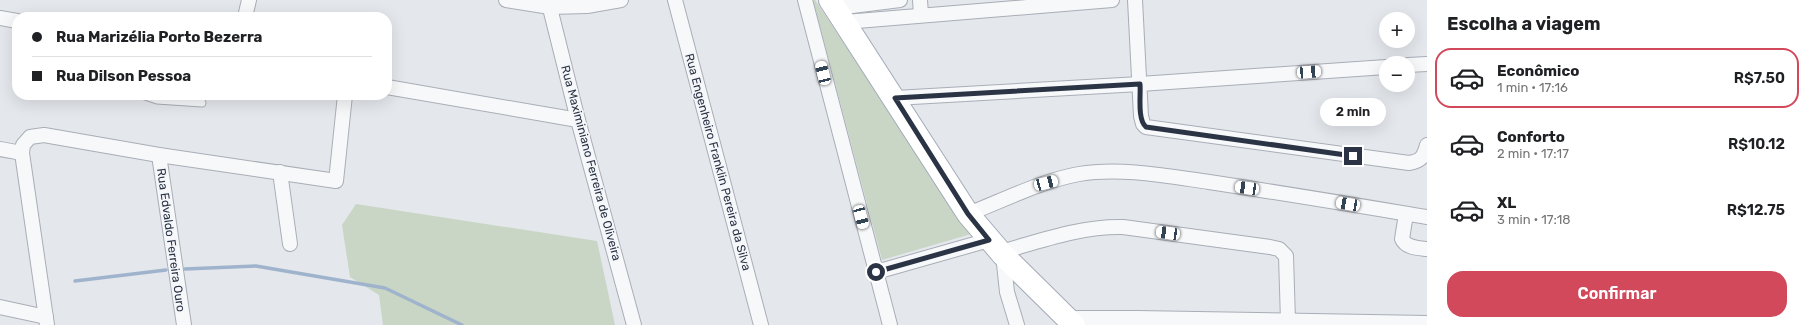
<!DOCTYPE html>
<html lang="pt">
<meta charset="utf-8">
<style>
:root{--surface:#fff;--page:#f6f6f6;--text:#202124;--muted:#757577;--line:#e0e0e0;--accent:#d1495b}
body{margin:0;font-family:Rubik,sans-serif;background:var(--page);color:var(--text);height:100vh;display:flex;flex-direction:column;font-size:15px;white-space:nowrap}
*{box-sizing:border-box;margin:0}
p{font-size:13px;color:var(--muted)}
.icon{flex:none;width:22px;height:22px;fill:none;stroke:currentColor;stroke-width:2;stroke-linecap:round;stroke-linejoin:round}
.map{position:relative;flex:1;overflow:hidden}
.side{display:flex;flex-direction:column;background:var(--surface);width:380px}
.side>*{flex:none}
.guide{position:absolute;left:12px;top:12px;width:380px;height:88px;border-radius:16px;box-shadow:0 4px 16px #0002;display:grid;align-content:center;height:88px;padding:0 20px;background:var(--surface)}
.buttons{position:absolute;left:1379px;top:12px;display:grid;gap:8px}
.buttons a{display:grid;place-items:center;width:36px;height:36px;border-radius:50%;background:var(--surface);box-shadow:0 4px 16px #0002;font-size:20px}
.end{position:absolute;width:18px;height:18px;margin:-9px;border:5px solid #2b3445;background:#fff;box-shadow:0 0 0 2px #fff}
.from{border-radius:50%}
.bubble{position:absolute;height:28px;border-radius:14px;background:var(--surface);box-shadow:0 4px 16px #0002;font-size:13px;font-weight:600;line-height:28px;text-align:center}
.car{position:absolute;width:12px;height:24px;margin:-12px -6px;border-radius:5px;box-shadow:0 0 3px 1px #0007;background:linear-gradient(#fff 24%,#345 0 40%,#fff 0 76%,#345 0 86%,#fff 0)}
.guide b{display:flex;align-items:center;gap:14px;height:38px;font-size:15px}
.guide b+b{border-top:1px solid var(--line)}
.guide i{width:10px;height:10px;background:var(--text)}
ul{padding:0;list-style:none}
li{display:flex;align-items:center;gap:12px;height:60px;margin:0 8px 6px;padding:0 12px;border:2px solid transparent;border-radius:16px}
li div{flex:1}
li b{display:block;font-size:15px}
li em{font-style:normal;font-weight:600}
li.selected{border-color:var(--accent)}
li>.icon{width:36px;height:36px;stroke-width:1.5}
h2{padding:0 20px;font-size:18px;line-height:48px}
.cta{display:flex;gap:8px;margin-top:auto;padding:8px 20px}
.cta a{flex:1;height:46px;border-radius:16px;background:var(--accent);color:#fff;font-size:16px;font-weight:600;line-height:46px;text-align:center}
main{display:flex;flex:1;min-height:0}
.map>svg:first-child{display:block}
.green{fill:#c9d6c5}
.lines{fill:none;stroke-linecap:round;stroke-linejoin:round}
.stream{stroke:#9fb4cc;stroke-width:3.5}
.service-casing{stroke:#a9aeb7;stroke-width:9}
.minor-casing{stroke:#a9aeb7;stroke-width:16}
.primary-casing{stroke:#a3abb8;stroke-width:24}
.service{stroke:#f7f8fa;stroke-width:7}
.minor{stroke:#f7f8fa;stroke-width:14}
.primary{stroke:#fff;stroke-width:22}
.route{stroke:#2b3445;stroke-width:5}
.labels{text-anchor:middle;stroke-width:3.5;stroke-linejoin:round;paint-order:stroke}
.street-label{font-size:12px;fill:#2b3445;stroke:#f4f6f9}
</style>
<main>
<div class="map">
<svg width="1427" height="325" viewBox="0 0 1427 325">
<rect width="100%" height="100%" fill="#e4e7ec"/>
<g class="green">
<path d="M 813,0 L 815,0 L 971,234 L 882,260 Z"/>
<path d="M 356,204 L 597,241 L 615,325 L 383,325 L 379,295 L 350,277 L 342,225 Z"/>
</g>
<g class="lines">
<g class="stream">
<path d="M 185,269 L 256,266 L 385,288 L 462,325"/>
<path d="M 75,281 L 166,270"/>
</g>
<g class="service-casing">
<path id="service" d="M 142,95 L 157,100 L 202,103"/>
</g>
<g class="minor-casing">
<g id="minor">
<path d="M 506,0 L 550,7 L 587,6 L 621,0"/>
<path d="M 548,0 L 578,120 L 634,325"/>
<path d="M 675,0 L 761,325"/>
<path d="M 805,0 L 890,325"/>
<path d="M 920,0 L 921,14"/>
<path d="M 1135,0 L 1141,116 L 1143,124 L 1146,127 L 1409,163 C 1421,161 1424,157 1427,145"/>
<path d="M 836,8 L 900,0"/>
<path d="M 245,17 L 249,0"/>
<path d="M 0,18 L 17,21"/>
<path d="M 845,22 L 1112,0"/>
<path d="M 1408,65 L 1427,64"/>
<path d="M 387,87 L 578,120"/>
<path d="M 895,98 L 1140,84 L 1386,67"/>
<path d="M 0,149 L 22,153"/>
<path d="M 159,155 L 184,325"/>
<path d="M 280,172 L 290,244"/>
<path d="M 968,214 C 1004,200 1041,181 1079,174 C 1121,167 1167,176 1209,182 C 1282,193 1354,205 1427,217"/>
<path d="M 1406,214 L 1402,239 C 1406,248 1418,248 1427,249"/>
<path d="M 1001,252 C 1040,241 1081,226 1123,227 L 1270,247 L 1279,249 L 1286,256 L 1288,321"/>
<path d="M 1003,255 L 1007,292 L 1017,325"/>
<path d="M 876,272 L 989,240"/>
<path d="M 0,307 L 46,317"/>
<path d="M 1067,318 L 1137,318 L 1427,323"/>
<path d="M 47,325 L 22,153 L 23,145 L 30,137 L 44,135 L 159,155 L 336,181 L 345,95"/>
</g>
</g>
<g class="primary-casing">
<path id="primary" d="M 830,0 L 968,214 L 1003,255 L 1074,325"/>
</g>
<use href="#service" class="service"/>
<use href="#minor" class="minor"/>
<use href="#primary" class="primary"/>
</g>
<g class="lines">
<path class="route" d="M 876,272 L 989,240 L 968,214 L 895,98 L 1140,84 C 1141,95 1137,119 1146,127 L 1353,156"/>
</g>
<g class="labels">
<g class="street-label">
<text transform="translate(718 162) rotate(75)" y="4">Rua Engenheiro Franklin Pereira da Silva</text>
<text transform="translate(591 163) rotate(75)" y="4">Rua Maximiniano Ferreira de Oliveira</text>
<text transform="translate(171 240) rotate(82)" y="4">Rua Edvaldo Ferreira Ouro</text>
</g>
</g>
</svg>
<div class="buttons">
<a>+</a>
<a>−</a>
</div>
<i class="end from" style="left:876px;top:272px"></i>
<i class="end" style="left:1353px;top:156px"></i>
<div class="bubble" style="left:1320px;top:98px;width:66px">2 min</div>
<i class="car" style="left:1309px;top:72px;rotate:86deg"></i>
<i class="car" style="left:823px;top:73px;rotate:346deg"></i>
<i class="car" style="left:1046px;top:183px;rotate:75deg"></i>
<i class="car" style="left:1247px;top:188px;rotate:278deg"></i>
<i class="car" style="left:1348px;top:204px;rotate:280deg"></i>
<i class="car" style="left:861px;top:217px;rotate:165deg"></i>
<i class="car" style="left:1168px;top:233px;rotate:278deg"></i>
<div class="guide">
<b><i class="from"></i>Rua Marizélia Porto Bezerra</b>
<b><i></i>Rua Dilson Pessoa</b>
</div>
</div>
<section class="side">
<h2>Escolha a viagem</h2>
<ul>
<li class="selected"><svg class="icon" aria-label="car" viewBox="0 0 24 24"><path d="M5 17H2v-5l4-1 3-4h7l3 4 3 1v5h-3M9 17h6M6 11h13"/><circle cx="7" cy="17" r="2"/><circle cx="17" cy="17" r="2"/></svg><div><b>Econômico</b><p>1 min · 17:16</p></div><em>R$7.50</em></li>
<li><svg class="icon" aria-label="car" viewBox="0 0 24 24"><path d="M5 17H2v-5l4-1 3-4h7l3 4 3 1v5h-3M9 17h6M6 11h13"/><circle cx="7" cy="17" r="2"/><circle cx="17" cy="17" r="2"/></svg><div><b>Conforto</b><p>2 min · 17:17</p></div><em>R$10.12</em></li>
<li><svg class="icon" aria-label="car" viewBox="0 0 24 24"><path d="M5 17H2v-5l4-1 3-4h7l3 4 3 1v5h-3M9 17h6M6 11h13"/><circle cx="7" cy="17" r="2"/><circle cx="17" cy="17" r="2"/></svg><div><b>XL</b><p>3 min · 17:18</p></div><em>R$12.75</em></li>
</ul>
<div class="cta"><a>Confirmar</a></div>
</section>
</main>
